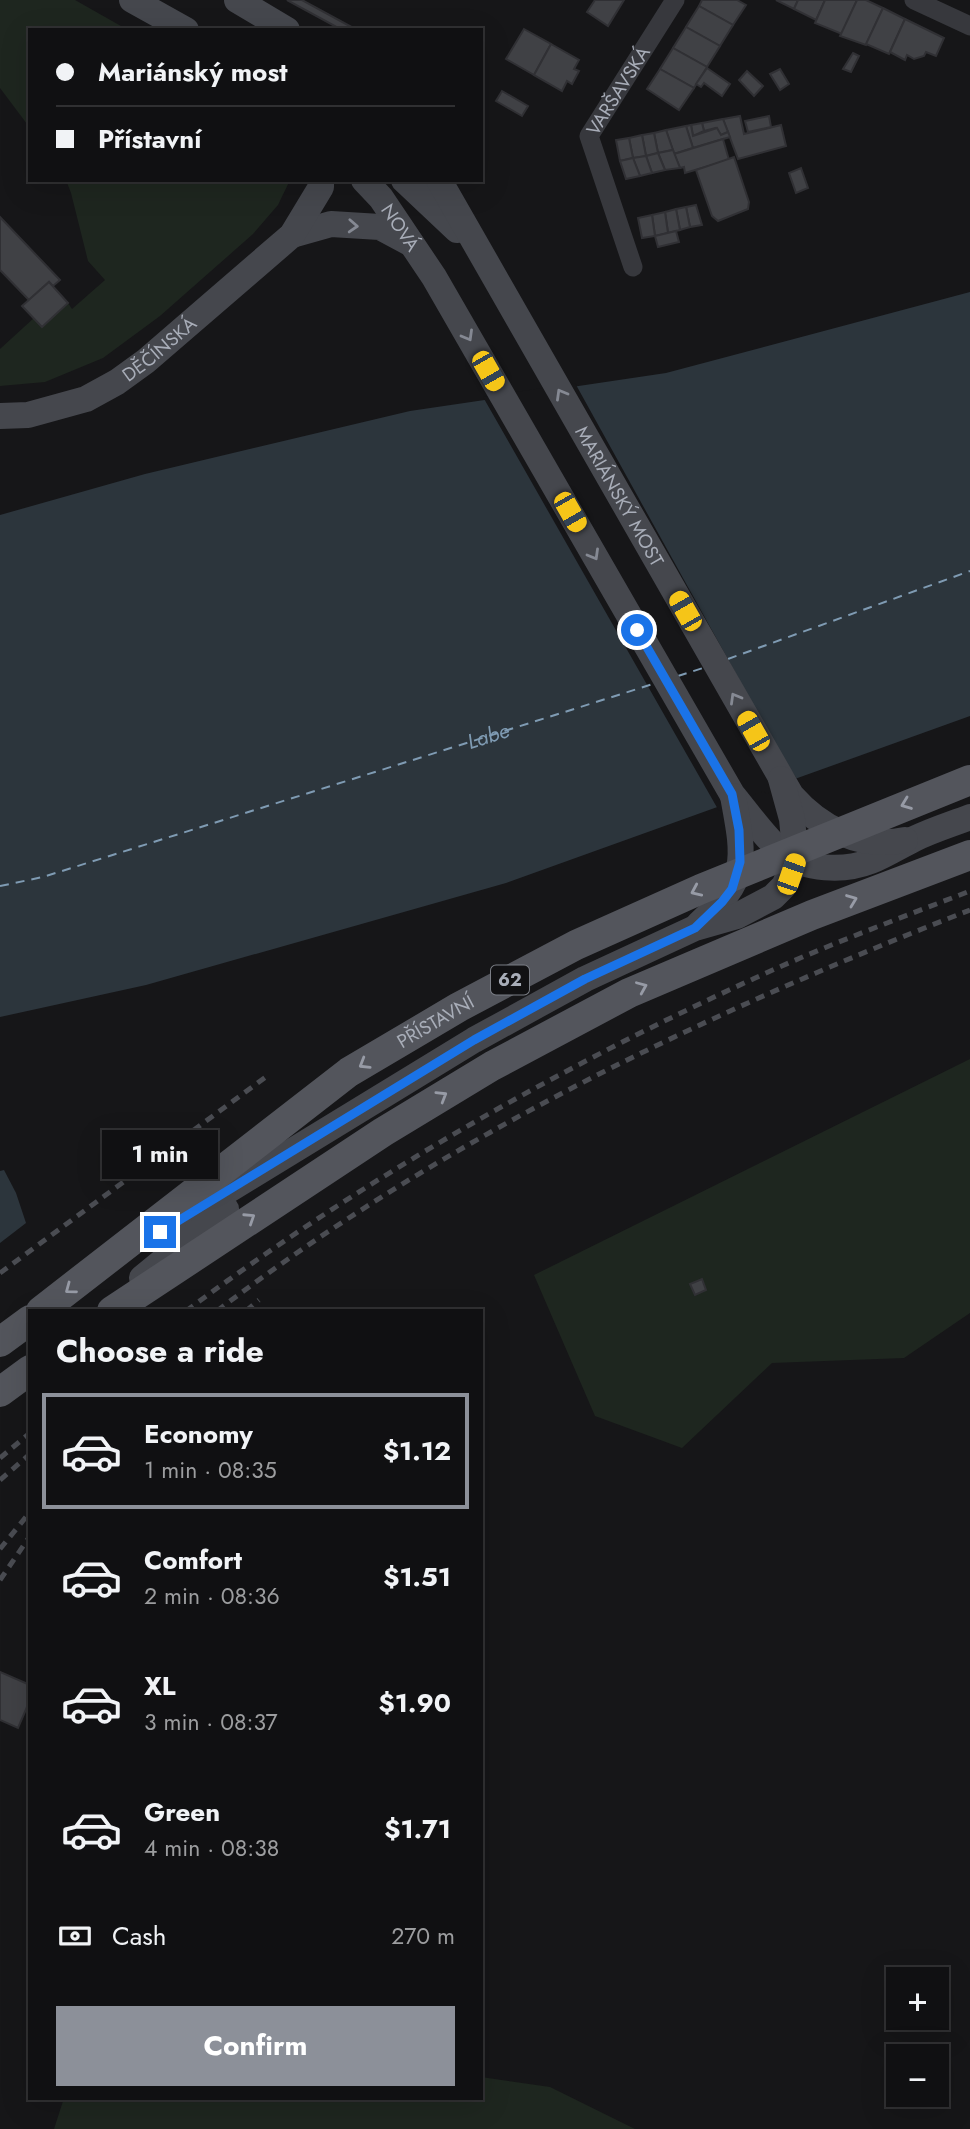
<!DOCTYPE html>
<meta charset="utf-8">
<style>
:root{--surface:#101012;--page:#19191b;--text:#f1f3f6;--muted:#9c9d9f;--line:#303032;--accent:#8c9099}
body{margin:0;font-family:Jost,sans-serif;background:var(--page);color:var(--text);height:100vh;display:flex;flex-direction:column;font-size:26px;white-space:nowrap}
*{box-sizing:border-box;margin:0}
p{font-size:23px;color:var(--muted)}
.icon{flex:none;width:38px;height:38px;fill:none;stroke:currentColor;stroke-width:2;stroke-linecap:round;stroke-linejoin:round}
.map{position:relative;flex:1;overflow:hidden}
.details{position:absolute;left:28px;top:1309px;width:455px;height:791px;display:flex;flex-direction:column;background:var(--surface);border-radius:0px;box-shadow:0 7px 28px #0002,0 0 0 2px var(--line)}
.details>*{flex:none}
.top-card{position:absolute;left:28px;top:28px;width:455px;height:154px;border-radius:0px;box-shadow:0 7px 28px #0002,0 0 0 2px var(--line);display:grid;align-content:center;height:154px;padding:0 28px;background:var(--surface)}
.controls{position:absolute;left:886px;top:1967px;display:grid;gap:14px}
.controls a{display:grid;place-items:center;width:63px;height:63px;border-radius:0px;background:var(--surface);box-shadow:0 7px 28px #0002,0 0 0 2px var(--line);font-size:35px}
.end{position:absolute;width:32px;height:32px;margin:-16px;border:9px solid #1a73e8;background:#fff;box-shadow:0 0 0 4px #fff}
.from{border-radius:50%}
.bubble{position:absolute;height:49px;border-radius:0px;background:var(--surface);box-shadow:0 7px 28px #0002,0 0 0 2px var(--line);font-size:23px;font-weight:700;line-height:49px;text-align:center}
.car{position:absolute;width:21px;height:42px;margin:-21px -10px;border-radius:9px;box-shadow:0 0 5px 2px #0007;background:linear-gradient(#f5c518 24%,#345 0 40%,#f5c518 0 76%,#345 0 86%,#f5c518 0)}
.top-card b{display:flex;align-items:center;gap:24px;height:66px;font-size:26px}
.top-card b+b{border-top:2px solid var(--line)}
.top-card i{width:18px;height:18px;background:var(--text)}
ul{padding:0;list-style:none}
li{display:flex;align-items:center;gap:21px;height:116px;margin:0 14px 10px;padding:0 14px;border:4px solid transparent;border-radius:0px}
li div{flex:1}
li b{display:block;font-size:26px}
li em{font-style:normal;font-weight:700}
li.on{border-color:var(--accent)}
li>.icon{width:63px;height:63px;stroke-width:1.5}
h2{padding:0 28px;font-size:32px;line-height:84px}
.pay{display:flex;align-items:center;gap:18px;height:77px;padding:0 28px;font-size:26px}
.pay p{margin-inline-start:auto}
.button{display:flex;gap:14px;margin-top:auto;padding:14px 28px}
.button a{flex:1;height:80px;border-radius:0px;background:var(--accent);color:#fff;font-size:28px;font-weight:700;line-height:80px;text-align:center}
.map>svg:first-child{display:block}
.green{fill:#1e261f}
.water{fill:#2c353c}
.pier{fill:#161618}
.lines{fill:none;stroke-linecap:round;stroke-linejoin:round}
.ferry{stroke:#7f9bb3;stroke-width:2;stroke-dasharray:9 7;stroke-linecap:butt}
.building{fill:#404145;stroke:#303034;stroke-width:2}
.street{stroke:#37383d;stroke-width:19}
.secondary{stroke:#45474d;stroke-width:26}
.primary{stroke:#53555c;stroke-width:30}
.rail{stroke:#4a4c52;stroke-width:5;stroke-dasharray:9 7;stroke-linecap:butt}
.oneway{stroke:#858993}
.oneway2{stroke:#979ba6}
.route{stroke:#1a73e8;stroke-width:9}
.labels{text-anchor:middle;stroke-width:6;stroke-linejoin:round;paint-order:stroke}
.shield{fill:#111113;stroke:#7b7e86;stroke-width:2}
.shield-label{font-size:18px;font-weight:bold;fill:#a8adb8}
.street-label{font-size:19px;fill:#a8adb8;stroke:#111113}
.water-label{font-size:21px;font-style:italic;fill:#7f9bb3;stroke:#111113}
</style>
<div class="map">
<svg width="970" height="2129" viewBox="0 0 970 2129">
<rect width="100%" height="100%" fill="#161618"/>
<g class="green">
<path d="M 0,0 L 75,0 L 128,30 L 30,30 L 30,128 L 0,88 Z"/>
<path d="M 66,180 L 290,180 L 278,205 L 253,234 L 160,316 L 103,358 L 45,382 L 0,386 L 0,349 L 35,317 L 42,327 L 68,303 L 72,309 L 105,280 L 88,261 L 71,193 Z"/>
<path d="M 970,1059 L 970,1313 L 904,1358 L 772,1363 L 682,1448 L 595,1416 L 534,1275 Z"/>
<path d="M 481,2077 L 550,2087 L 635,2129 L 54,2129 L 64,2098 L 481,2098 Z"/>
</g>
<g class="water">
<path d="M 970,292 L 970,716 L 506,883 L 146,985 L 0,1017 L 0,515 L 145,474 L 410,411 L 666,373 Z"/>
<path d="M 4,1170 L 16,1193 L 26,1223 L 0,1243 L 0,1171 Z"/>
</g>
<path class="pier" d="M 575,383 L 781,755 L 799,782 L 766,794 L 764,791 L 753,795 L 754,798 L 719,811 L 483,397 Z"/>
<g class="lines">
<g class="ferry">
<path d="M 728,659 L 970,571"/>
<path d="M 678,676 L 703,668"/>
<path id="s1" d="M 0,886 L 43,877 L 653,684"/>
</g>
</g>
<g class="building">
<path d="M 287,0 L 302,0 L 357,30 L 342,30 Z"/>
<path d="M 595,0 L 624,0 L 608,26 L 587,12 Z"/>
<path d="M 702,0 L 737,0 L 746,5 L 733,25 L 699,6 Z"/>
<path d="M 776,0 L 798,0 L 794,9 Z"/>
<path d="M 798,0 L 825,0 L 816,20 L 794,9 Z"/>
<path d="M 825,0 L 857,0 L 842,34 L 815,23 Z"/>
<path d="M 857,0 L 866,0 L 883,8 L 866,45 L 840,36 Z"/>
<path d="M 699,6 L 733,25 L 720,46 L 686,27 Z"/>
<path d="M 883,8 L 905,19 L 889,54 L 866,44 Z"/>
<path d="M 905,19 L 944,38 L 936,56 L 926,52 L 924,56 L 914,59 L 907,55 L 905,60 L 890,52 Z"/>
<path d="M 686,27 L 720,46 L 707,67 L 673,48 Z"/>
<path d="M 524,29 L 551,44 L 534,75 L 506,59 Z"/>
<path d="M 551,44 L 579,60 L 574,69 L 579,71 L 572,84 L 567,81 L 562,91 L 534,75 Z"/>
<path d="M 673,48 L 707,67 L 694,88 L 660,69 Z"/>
<path d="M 853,53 L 859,56 L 851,72 L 843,69 Z"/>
<path d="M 707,68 L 730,84 L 722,96 L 704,83 L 701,87 L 696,84 Z"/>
<path d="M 660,69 L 694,88 L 679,110 L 647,89 Z"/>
<path d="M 780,69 L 789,84 L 780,90 L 770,74 Z"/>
<path d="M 747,71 L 763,86 L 754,96 L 739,80 Z"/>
<path d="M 502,91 L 528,106 L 522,116 L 496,101 Z"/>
<path d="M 740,116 L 744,134 L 781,125 L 786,146 L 738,159 L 723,119 Z"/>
<path d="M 769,116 L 771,127 L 748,132 L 745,121 Z"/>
<path d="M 723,119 L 728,132 L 721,135 L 716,128 L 704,131 L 702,123 Z"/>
<path d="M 702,123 L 704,131 L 693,136 L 691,125 Z"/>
<path d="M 691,125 L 693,136 L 717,128 L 721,135 L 728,132 L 730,137 L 693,148 L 686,126 Z"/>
<path d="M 686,126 L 693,148 L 674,154 L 666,130 Z"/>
<path d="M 666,130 L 673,150 L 658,153 L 654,133 Z"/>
<path d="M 654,133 L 658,153 L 646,156 L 642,135 Z"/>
<path d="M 642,135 L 646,156 L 633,158 L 629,138 Z"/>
<path d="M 629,138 L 633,158 L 620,161 L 616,140 Z"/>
<path d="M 723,139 L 729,160 L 685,173 L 684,167 L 680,168 L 674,154 Z"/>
<path d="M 673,150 L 680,168 L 665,170 L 658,153 Z"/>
<path d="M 658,153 L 665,170 L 652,173 L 646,156 Z"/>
<path d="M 646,156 L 652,173 L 640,176 L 633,158 Z"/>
<path d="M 734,157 L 749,202 L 748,209 L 718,221 L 712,216 L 696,170 Z"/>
<path d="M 633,158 L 640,176 L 626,179 L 620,161 Z"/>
<path d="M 801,168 L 808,188 L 796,193 L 789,173 Z"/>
<path d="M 696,205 L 702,225 L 690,227 L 686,207 Z"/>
<path d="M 686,207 L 690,227 L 680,230 L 676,209 Z"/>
<path d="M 676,209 L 680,230 L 668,233 L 665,212 Z"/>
<path d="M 665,212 L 668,233 L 655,236 L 652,215 Z"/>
<path d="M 652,215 L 655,236 L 642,238 L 638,218 Z"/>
<path d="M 0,217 L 60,280 L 53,286 L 49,282 L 29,300 L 0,270 Z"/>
<path d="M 676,231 L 679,242 L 658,247 L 655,236 Z"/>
<path d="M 49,282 L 68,303 L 42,327 L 22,306 Z"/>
<path d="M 702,1279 L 706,1290 L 695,1295 L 690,1284 Z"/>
<path d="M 0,1672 L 30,1685 L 30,1700 L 18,1728 L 0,1720 Z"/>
</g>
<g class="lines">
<g class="street">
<path d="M 914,0 L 970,26"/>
<path id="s2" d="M 633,267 L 589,136 L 675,0"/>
</g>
<g class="secondary">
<path d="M 132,0 L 186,30"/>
<path d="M 237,0 L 287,30"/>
<path id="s3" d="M 364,180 L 381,198 L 434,277 L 732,794 C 748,813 764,837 782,852 C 806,870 843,872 871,861 C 886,855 900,846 914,839 C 932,830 952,824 970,817"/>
<path d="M 404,180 L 457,230"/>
<path id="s4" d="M 439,180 L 791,795 C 820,828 860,849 905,840"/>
<path d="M 292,235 L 331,224 L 380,227 L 408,242"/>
<path id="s5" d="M 0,416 L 28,415 L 86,399 L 117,382 L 146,361 L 292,235 L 321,187 L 321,180"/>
<path d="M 699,924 C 749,877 745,861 733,796"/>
<path d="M 160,1232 L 474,1040 L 585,979 L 695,928 L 737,916 L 773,897 L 784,886 L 796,860 L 792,819 L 781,779"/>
<path d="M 142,1278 L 226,1209"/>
</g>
<g class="primary">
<path id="s6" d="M 41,1311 L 349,1072 L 459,1007 L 576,945 L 701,889 L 970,780"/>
<path d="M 112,1311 L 383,1132 L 492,1066 L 629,993 L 812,915 L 970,855"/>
<path d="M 0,1342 L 30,1320"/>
<path d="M 0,1392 L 30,1370"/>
</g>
<g class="rail">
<path d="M 0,1273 L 267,1076"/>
<path d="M 186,1311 C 362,1180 554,1070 753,979 C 824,946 898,919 970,891"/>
<path d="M 217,1311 C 445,1137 704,1014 970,910"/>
<path d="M 246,1311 L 259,1300"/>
<path d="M 0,1458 L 30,1433"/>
<path d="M 0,1480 L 30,1454"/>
<path d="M 0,1549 L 30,1512"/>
<path d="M 0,1580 L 30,1536"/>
</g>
</g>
<defs><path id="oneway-chevron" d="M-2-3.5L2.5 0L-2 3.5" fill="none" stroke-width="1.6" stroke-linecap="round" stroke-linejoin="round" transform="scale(1.75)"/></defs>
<g class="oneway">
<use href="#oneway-chevron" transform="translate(353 226) rotate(3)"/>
<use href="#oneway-chevron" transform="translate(468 336) rotate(60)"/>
<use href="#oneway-chevron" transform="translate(561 394) rotate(-120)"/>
<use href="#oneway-chevron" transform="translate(594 555) rotate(60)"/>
<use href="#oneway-chevron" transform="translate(735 698) rotate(-120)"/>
</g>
<g class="oneway2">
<use href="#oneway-chevron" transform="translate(906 804) rotate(159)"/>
<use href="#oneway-chevron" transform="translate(696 891) rotate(156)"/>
<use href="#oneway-chevron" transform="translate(852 900) rotate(-21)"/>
<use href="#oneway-chevron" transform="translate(642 987) rotate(-23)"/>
<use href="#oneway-chevron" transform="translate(364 1064) rotate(149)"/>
<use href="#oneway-chevron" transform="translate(442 1096) rotate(-31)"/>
<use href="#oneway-chevron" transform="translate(250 1218) rotate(-33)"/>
<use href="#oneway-chevron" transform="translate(70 1289) rotate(143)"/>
</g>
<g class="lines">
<path class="route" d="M 160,1232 L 474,1040 L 585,979 L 695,928 L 722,902 L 732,889 L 740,862 L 739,830 L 732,794 L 637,630"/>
</g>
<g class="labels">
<rect class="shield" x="491" y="965.5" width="38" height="29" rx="5"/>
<g class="shield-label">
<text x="510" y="986">62</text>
</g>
<g class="street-label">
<text dy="7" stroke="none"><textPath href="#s2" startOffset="192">VARŠAVSKÁ</textPath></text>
<text dy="7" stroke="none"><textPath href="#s3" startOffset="60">NOVÁ</textPath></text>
<text dy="7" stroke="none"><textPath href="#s5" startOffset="177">DĚČÍNSKÁ</textPath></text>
<text dy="7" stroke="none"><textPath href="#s4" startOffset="364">MARIÁNSKÝ MOST</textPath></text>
<text dy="7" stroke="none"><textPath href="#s6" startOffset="490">PŘÍSTAVNÍ</textPath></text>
</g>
<g class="water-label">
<text dy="7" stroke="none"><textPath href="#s1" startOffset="511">Labe</textPath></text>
</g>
</g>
</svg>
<div class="controls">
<a>+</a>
<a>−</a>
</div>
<i class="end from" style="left:637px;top:630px"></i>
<i class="end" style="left:160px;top:1232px"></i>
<div class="bubble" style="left:102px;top:1130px;width:116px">1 min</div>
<i class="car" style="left:488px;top:371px;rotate:150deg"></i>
<i class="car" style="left:570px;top:512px;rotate:150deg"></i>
<i class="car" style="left:685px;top:611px;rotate:330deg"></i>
<i class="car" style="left:753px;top:731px;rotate:330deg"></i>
<i class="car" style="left:791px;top:874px;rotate:19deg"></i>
<div class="top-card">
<b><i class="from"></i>Mariánský most</b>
<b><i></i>Přístavní</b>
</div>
<section class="details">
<h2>Choose a ride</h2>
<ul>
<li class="on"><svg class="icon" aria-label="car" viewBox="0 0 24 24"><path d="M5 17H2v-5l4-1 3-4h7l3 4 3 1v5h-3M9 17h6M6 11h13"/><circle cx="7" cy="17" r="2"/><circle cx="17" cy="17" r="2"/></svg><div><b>Economy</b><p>1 min · 08:35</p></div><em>$1.12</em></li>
<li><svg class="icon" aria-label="car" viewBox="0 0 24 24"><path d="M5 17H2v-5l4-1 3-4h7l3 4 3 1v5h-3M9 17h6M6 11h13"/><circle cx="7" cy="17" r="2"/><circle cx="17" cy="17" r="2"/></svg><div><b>Comfort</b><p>2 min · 08:36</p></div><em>$1.51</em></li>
<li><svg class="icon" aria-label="car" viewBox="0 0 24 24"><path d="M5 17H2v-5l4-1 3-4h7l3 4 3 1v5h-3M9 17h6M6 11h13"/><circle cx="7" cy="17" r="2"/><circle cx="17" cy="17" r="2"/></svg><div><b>XL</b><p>3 min · 08:37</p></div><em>$1.90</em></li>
<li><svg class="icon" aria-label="car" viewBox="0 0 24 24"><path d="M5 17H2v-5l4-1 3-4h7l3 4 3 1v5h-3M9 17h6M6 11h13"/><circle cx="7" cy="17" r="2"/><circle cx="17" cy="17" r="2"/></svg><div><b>Green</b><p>4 min · 08:38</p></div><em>$1.71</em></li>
</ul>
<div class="pay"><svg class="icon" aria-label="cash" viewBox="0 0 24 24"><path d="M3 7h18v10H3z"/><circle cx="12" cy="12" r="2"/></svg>Cash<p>270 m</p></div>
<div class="button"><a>Confirm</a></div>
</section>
</div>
